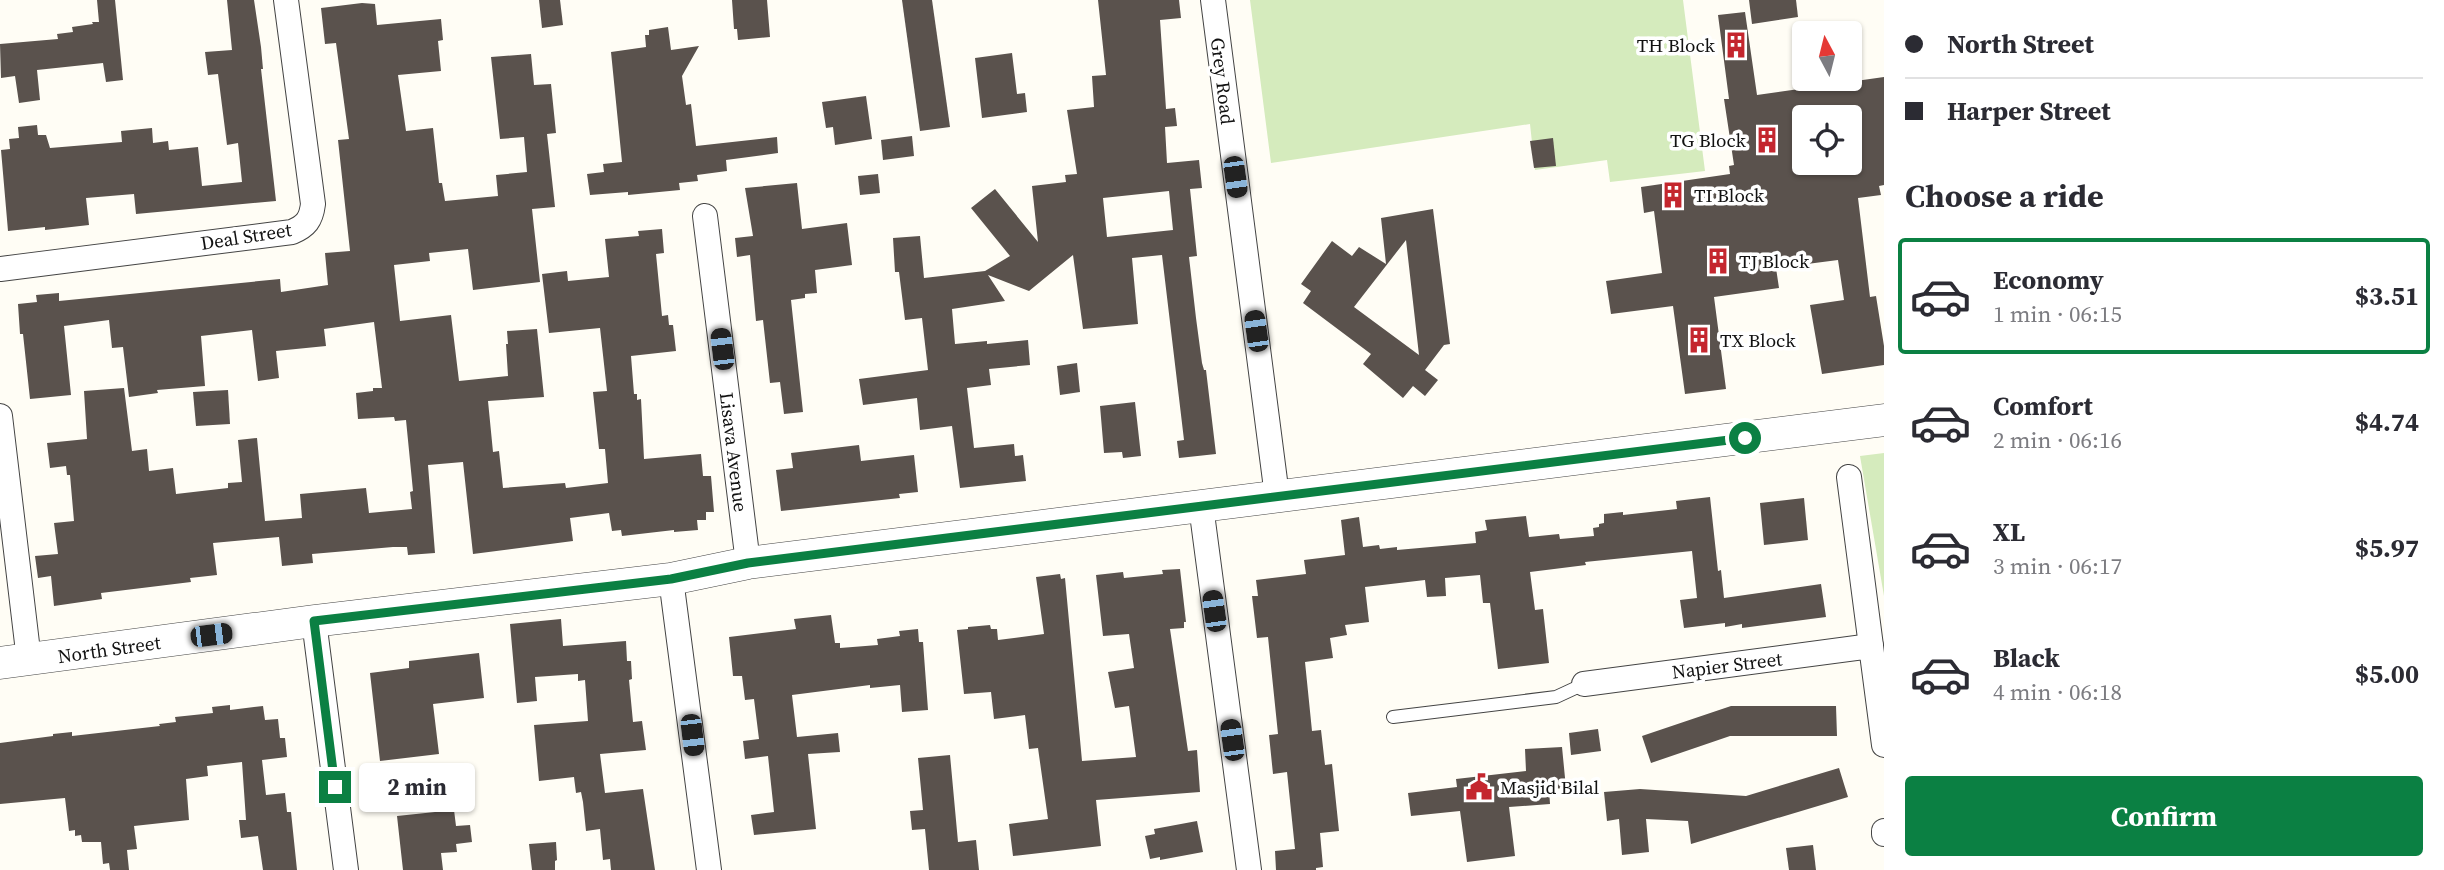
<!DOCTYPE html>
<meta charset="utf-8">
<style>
:root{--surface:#fff;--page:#f7f7f7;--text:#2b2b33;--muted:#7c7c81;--line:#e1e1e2;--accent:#0b8043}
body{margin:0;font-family:"Source Serif 4",serif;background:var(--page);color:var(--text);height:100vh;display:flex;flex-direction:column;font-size:26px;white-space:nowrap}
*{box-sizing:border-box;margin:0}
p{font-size:23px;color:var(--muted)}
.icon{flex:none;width:38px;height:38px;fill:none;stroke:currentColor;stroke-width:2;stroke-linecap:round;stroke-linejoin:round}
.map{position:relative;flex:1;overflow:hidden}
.side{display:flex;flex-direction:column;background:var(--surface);width:560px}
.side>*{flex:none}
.top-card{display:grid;align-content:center;height:154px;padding:0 21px;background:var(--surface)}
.needle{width:46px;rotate:353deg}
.controls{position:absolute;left:1792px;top:21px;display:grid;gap:14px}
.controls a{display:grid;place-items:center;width:70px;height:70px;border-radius:7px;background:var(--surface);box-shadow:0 2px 5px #0004;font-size:35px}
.end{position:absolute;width:32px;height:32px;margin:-16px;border:9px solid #0b8043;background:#fff;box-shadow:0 0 0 4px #fff}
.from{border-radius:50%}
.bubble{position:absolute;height:49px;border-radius:7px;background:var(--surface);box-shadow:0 2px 5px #0004;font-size:23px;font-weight:700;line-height:49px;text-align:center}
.car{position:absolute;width:21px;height:42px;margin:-21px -10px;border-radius:9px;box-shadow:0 0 5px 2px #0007;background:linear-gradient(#222 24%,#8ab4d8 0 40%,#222 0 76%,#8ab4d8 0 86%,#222 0)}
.top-card b{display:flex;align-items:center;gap:24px;height:66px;font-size:26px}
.top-card b+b{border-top:2px solid var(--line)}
.top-card i{width:18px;height:18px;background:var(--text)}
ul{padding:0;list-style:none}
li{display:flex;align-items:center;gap:21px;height:116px;margin:0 14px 10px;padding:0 7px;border:4px solid transparent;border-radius:7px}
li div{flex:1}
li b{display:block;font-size:26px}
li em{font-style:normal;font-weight:700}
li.active{border-color:var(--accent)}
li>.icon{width:63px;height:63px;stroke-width:1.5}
h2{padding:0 21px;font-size:32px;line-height:84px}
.primary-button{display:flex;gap:14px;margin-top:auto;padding:14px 21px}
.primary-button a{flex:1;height:80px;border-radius:7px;background:var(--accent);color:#fff;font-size:28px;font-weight:700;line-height:80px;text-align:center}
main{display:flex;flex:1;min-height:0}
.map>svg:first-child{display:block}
.green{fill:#d5ebbd}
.building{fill:#5a524d;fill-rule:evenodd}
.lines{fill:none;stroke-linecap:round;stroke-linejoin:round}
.service-casing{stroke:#444;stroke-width:14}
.minor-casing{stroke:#444;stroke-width:26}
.tertiary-casing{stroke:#444;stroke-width:33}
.service{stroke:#fff;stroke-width:12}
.minor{stroke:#fff;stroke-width:24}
.tertiary{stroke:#fff;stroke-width:32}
.route{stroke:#0b8043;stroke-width:9}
.labels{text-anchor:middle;stroke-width:7;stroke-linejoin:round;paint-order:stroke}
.poi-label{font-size:19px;fill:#111;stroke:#fff;text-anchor:start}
.street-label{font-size:19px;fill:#111;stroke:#fff}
</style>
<main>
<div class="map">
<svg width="1884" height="870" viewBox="0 0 1884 870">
<rect width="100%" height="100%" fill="#fffdf5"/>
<g class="green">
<path d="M 1250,0 L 1683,0 L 1705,171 L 1610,182 L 1607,160 L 1535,170 L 1530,124 L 1271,163 Z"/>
<path d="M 1884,453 L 1884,596 L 1860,456 Z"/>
</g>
<g class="building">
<path d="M 97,0 L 115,0 L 123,80 L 106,82 L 103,63 L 37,70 L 40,100 L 19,103 L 15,76 L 1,78 L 0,44 L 58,39 L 57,34 L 73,32 L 72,27 L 93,24 L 92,22 L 99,22 Z"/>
<path d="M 227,0 L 254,0 L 261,47 L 263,69 L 261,69 L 276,201 L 136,214 L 134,194 L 86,198 L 89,225 L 45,230 L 45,227 L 8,231 L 1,150 L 10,149 L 9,139 L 19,138 L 18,127 L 37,125 L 38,135 L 46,135 L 50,148 L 122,142 L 121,131 L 152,128 L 153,143 L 168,141 L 169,150 L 198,147 L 202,186 L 242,182 L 238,143 L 227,145 L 218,74 L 208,75 L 205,52 L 232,50 Z"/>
<path d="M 539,0 L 560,0 L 563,25 L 542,28 Z"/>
<path d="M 732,0 L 767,0 L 770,37 L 738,40 L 737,29 L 734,29 Z"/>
<path d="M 902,0 L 932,0 L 950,127 L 920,131 Z"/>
<path d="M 1098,0 L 1179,0 L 1181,18 L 1160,20 L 1166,109 L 1175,108 L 1177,126 L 1165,127 L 1167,163 L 1199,160 L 1202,188 L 1190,189 L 1197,256 L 1189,257 L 1196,318 L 1202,363 L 1204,370 L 1206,370 L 1216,454 L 1179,458 L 1177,441 L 1184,440 L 1162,255 L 1132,258 L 1138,324 L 1083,329 L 1073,255 L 1029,291 L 988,275 L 1005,301 L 952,309 L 955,344 L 987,341 L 987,344 L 1028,340 L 1030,365 L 989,369 L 991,385 L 967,388 L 974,448 L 1014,444 L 1015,456 L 1023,455 L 1026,481 L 960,488 L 952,426 L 920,430 L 917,398 L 863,405 L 859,379 L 928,370 L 922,318 L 905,320 L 899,272 L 895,272 L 893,238 L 920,236 L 924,278 L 985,271 L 1010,256 L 971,208 L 995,189 L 1038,242 L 1032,186 L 1066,182 L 1065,175 L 1077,174 L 1067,110 L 1094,107 L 1092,76 L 1106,75 ZM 1169,191 L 1173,230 L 1107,237 L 1103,198 Z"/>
<path d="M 1749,0 L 1796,0 L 1798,17 L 1752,24 Z"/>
<path d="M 362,3 L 375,4 L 377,25 L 441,19 L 443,40 L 438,41 L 441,71 L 398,75 L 406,131 L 433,128 L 439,183 L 442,183 L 445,201 L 498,196 L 496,175 L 527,172 L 524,137 L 500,139 L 491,57 L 531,54 L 534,85 L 551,84 L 556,133 L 547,134 L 555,207 L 532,209 L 540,282 L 473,290 L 468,249 L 429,253 L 430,261 L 394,265 L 400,321 L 451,315 L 459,381 L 508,376 L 506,344 L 508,344 L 507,331 L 537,329 L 544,397 L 488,401 L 493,452 L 499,451 L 503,488 L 565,483 L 566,488 L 608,483 L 605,449 L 599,449 L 593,392 L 607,391 L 600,328 L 549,333 L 542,274 L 567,271 L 568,281 L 609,277 L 605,239 L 639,236 L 638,231 L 662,229 L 664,253 L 656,254 L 662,316 L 668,315 L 669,325 L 673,325 L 676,351 L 631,356 L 634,394 L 637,394 L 637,400 L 641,399 L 644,459 L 701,454 L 703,476 L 711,476 L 714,512 L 706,512 L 706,520 L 697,520 L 698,530 L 674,532 L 674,530 L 622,536 L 621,530 L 612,531 L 609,513 L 570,518 L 573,541 L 473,554 L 463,462 L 428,465 L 435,553 L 408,555 L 407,547 L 393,547 L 312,554 L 313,563 L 282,566 L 279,537 L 213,543 L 217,575 L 190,578 L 191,582 L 101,593 L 102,599 L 54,606 L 51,576 L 38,578 L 35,556 L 58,554 L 54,523 L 74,521 L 70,475 L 67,475 L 66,466 L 50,468 L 47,443 L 87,439 L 84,391 L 124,388 L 132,451 L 147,449 L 149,471 L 173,468 L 176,494 L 228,488 L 228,483 L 242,482 L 238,440 L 257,438 L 265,521 L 302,518 L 300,494 L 366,488 L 369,513 L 412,509 L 410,492 L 413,491 L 406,420 L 395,421 L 394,417 L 358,419 L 356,393 L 373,391 L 373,388 L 382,388 L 374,322 L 324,329 L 326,346 L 276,351 L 279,378 L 258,381 L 252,330 L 201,336 L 205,386 L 157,390 L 158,393 L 129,397 L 123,347 L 112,348 L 109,320 L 64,326 L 71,395 L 30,399 L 23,334 L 20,334 L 18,304 L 37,302 L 36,295 L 59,293 L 59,301 L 280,279 L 281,292 L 328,285 L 325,253 L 350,251 L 338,140 L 349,139 L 336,43 L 325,44 L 321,8 Z"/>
<path d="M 1745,12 L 1757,95 L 1884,77 L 1884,185 L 1879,186 L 1881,195 L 1858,198 L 1870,297 L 1876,296 L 1884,346 L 1884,365 L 1822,374 L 1810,305 L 1844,300 L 1838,260 L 1776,268 L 1779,288 L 1714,297 L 1726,389 L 1685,394 L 1673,306 L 1611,314 L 1606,281 L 1662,273 L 1654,211 L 1644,213 L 1641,187 L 1730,174 L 1729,166 L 1734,165 L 1724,99 L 1729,99 L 1718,15 ZM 1804,117 L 1850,117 L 1850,163 L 1804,163 Z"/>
<path d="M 668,27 L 671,50 L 699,46 L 682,76 L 686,105 L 691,104 L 696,146 L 777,137 L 778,153 L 726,160 L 727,171 L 697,175 L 698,181 L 679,183 L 680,190 L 628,195 L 628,192 L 590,195 L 587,174 L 604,172 L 603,164 L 622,162 L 611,52 L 646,47 L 645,35 L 649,35 L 649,30 Z"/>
<path d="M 1012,53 L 1017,94 L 1025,93 L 1027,112 L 982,118 L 975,58 Z"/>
<path d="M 866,96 L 872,139 L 835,145 L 833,127 L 826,128 L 822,102 Z"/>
<path d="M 912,136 L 914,156 L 883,160 L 881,140 Z"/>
<path d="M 1553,138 L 1556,166 L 1534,168 L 1530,141 Z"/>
<path d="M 878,174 L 880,193 L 860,195 L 858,176 Z"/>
<path d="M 797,183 L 802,229 L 847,223 L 852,265 L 815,270 L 817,293 L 805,294 L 805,298 L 791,300 L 803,412 L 784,414 L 780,382 L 770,383 L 763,320 L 756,321 L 750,255 L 737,257 L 735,238 L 753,236 L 745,188 Z"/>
<path d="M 1433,209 L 1450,344 L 1444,345 L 1425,370 L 1438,380 L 1425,396 L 1413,386 L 1403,398 L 1363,364 L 1371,354 L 1303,303 L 1311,291 L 1301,284 L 1332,241 L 1352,256 L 1359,247 L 1386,264 L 1381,218 ZM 1406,240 L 1419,355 L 1354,307 Z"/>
<path d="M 1077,363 L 1080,392 L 1060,395 L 1057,366 Z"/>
<path d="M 228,390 L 230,424 L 196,426 L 193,392 Z"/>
<path d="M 1135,402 L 1141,456 L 1123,458 L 1122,452 L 1104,453 L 1100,406 Z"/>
<path d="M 859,445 L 861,461 L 914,455 L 918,492 L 899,494 L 900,498 L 781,511 L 776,470 L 793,468 L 791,453 Z"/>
<path d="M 1710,497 L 1718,571 L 1721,570 L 1724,598 L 1821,584 L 1826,617 L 1742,628 L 1742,624 L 1725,627 L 1725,623 L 1684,628 L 1680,600 L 1697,598 L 1692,551 L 1585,562 L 1586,565 L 1530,572 L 1535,610 L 1543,609 L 1549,663 L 1498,669 L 1490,603 L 1483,603 L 1480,575 L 1445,578 L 1446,596 L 1427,597 L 1425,580 L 1365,587 L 1369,622 L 1345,625 L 1347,635 L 1330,638 L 1333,658 L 1305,662 L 1312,731 L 1321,730 L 1325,765 L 1332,764 L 1339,831 L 1320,833 L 1323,867 L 1316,868 L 1316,870 L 1276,870 L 1275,851 L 1295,849 L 1287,772 L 1273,774 L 1269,735 L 1278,734 L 1268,637 L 1257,638 L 1252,596 L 1258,596 L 1256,580 L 1306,574 L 1304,560 L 1345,555 L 1341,520 L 1359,517 L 1363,547 L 1379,545 L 1380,549 L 1397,547 L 1397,550 L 1476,543 L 1475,532 L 1487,530 L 1485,520 L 1526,516 L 1529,537 L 1559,534 L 1560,539 L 1594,536 L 1593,528 L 1599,527 L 1599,524 L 1604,523 L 1604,514 L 1623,512 L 1623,515 L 1677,509 L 1676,501 Z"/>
<path d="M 1804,498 L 1808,540 L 1764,545 L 1760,503 Z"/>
<path d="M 1180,569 L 1186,622 L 1184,622 L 1184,628 L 1170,629 L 1188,751 L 1197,750 L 1200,792 L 1096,800 L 1101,846 L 1013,856 L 1009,824 L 1048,819 L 1038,748 L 1029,749 L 1025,715 L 994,719 L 991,692 L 964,694 L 957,630 L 968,629 L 968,627 L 990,625 L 991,629 L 997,629 L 998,640 L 1044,634 L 1036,577 L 1060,574 L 1061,579 L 1065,578 L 1082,761 L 1136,757 L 1129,706 L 1115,708 L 1108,672 L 1134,668 L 1129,634 L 1103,636 L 1096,575 L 1123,572 L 1124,578 L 1163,574 L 1162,570 Z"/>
<path d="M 831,615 L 835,643 L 840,643 L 840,648 L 878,645 L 877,639 L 900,636 L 899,631 L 918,629 L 919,642 L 923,642 L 928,710 L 902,712 L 900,685 L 870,688 L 870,685 L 792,695 L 797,737 L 838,733 L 840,752 L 808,754 L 816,829 L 754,835 L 751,815 L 774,812 L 768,756 L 745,759 L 743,741 L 759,739 L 754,699 L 745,700 L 742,676 L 733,676 L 729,637 L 796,629 L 794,619 Z"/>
<path d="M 561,619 L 563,646 L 626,641 L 627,661 L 631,661 L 632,679 L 629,680 L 633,722 L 642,721 L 646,750 L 600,754 L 605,793 L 643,789 L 655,870 L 611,870 L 610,859 L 603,860 L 600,829 L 586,831 L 583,802 L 581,792 L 576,793 L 574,777 L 539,781 L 534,725 L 588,721 L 585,680 L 578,681 L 578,674 L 535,677 L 537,701 L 517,703 L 510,624 Z"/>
<path d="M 479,653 L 484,698 L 433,704 L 439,754 L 380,761 L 370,673 L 409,668 L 409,661 Z"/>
<path d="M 230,705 L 230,710 L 263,706 L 265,720 L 278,719 L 280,738 L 285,738 L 287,757 L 262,760 L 266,795 L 285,793 L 287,812 L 291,812 L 297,870 L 263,870 L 258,836 L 241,838 L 239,820 L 246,820 L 242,762 L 207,766 L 208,776 L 186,779 L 189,820 L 134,826 L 137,849 L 127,850 L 129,870 L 110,870 L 109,863 L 103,864 L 101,842 L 82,842 L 81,835 L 75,836 L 75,830 L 69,831 L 65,798 L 0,804 L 0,743 L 53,736 L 53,734 L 72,732 L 72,736 L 160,726 L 159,724 L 176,722 L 175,717 L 213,713 L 212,707 Z"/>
<path d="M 1731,706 L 1836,706 L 1837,736 L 1730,736 L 1651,763 L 1642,736 Z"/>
<path d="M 1598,729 L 1601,751 L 1571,755 L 1569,733 Z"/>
<path d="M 1562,747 L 1566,788 L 1549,789 L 1550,804 L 1509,807 L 1515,856 L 1467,862 L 1460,811 L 1411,816 L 1408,793 L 1457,787 L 1456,779 L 1526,771 L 1525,749 Z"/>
<path d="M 950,755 L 958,842 L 976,840 L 979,870 L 929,870 L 925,829 L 912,830 L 910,811 L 923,810 L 918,758 Z"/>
<path d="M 1839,768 L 1848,797 L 1691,844 L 1688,821 L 1646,819 L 1649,852 L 1622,855 L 1619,819 L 1607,821 L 1604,792 L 1640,789 L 1746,796 Z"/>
<path d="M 454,810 L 456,826 L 470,825 L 472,842 L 456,844 L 457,852 L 441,853 L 443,870 L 403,870 L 397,816 Z"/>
<path d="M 1197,821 L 1203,852 L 1160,860 L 1160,857 L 1150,859 L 1145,836 L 1155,834 L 1154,829 Z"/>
<path d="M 556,842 L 557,860 L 555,861 L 555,870 L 532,870 L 529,844 Z"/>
<path d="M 1813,845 L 1816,870 L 1789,870 L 1786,848 Z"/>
</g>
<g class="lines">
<g class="service-casing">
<path id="service" d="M 1393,717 L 1556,697 L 1584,684"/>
</g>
<g class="minor-casing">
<g id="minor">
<path d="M 1213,0 L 1277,496"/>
<path d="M 705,216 L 748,563"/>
<path d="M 0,269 L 292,232 C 306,226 311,220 313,204 L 286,0"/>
<path d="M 0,416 L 29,660"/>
<path d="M 1849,477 L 1871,646"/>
<path d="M 1201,506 L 1249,870"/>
<path d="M 671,579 L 709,870"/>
<path d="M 314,621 L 346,870"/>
<path d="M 1584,684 L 1871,646 L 1884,745"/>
<path d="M 1884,831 L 1884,834"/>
</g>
</g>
<g class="tertiary-casing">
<path id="tertiary" d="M 0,663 L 314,621 L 671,579 L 748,563 L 1884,420"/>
</g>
<use href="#service" class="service"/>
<use href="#minor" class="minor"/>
<use href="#tertiary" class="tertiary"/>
</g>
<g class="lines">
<path class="route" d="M 335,787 L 314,621 L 671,579 L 748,563 L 1745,438"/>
</g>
<defs>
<g id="building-bare" transform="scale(2.1)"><path d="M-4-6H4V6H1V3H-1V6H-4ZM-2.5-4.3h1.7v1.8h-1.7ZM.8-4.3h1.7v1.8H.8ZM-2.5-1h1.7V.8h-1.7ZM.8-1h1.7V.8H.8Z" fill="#c4262e" stroke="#fff" stroke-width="2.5" paint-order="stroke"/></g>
<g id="civic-bare" transform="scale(2.1)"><path d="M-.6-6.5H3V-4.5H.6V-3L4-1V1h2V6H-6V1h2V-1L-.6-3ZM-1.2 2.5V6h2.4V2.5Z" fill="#c4262e" stroke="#fff" stroke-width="2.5" paint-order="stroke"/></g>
</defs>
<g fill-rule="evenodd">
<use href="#building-bare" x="1736" y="45"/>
<use href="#building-bare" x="1767" y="140"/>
<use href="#building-bare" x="1673" y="195"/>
<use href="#building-bare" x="1718" y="261"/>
<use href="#building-bare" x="1699" y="340"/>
<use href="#civic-bare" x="1479" y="787"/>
</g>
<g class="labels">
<g class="poi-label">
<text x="1715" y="52" text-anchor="end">TH Block</text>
<text x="1746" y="147" text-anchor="end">TG Block</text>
<text x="1694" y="202">TI Block</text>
<text x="1739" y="268">TJ Block</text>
<text x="1720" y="347">TX Block</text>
<text x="1500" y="794">Masjid Bilal</text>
</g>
<g class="street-label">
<text transform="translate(1223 81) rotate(83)" y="7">Grey Road</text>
<text transform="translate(246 236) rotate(-9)" y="7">Deal Street</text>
<text transform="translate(734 452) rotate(83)" y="7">Lisava Avenue</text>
<text transform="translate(109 649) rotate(-8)" y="7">North Street</text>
<text transform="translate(1727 665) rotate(-7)" y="7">Napier Street</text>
</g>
</g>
</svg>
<div class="controls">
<a><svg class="needle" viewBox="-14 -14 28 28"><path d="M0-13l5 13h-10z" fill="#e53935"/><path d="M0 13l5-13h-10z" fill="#7c7c81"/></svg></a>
<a><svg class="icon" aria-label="locate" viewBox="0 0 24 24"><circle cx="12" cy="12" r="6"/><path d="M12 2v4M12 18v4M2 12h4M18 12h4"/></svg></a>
</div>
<i class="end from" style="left:1745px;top:438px"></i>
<i class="end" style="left:335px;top:787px"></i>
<div class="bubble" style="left:359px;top:763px;width:116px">2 min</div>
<i class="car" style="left:1235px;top:177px;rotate:172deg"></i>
<i class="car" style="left:1256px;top:331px;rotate:352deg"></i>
<i class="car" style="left:722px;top:349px;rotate:353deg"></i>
<i class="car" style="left:1214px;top:611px;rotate:352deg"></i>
<i class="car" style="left:211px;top:635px;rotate:83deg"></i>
<i class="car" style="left:692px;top:735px;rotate:173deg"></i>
<i class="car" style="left:1232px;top:740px;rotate:352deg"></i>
</div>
<section class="side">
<div class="top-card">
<b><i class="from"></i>North Street</b>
<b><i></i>Harper Street</b>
</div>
<h2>Choose a ride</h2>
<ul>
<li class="active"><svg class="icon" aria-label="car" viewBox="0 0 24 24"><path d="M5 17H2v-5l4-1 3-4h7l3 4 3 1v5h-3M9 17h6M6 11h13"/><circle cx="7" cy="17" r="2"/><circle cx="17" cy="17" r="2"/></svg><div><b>Economy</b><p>1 min · 06:15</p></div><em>$3.51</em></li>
<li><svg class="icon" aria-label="car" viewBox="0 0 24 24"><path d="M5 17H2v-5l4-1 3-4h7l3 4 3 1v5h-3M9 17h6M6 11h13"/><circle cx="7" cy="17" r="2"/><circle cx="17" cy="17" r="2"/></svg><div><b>Comfort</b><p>2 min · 06:16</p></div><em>$4.74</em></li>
<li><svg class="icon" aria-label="car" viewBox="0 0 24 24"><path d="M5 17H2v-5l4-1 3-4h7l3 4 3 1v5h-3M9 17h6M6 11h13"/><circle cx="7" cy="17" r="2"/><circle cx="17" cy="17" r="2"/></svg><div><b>XL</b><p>3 min · 06:17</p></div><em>$5.97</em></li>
<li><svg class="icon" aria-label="car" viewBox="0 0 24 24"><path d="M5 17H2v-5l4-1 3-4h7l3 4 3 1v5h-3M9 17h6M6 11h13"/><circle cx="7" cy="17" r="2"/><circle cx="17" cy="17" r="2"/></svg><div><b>Black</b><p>4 min · 06:18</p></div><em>$5.00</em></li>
</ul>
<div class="primary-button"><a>Confirm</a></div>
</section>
</main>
